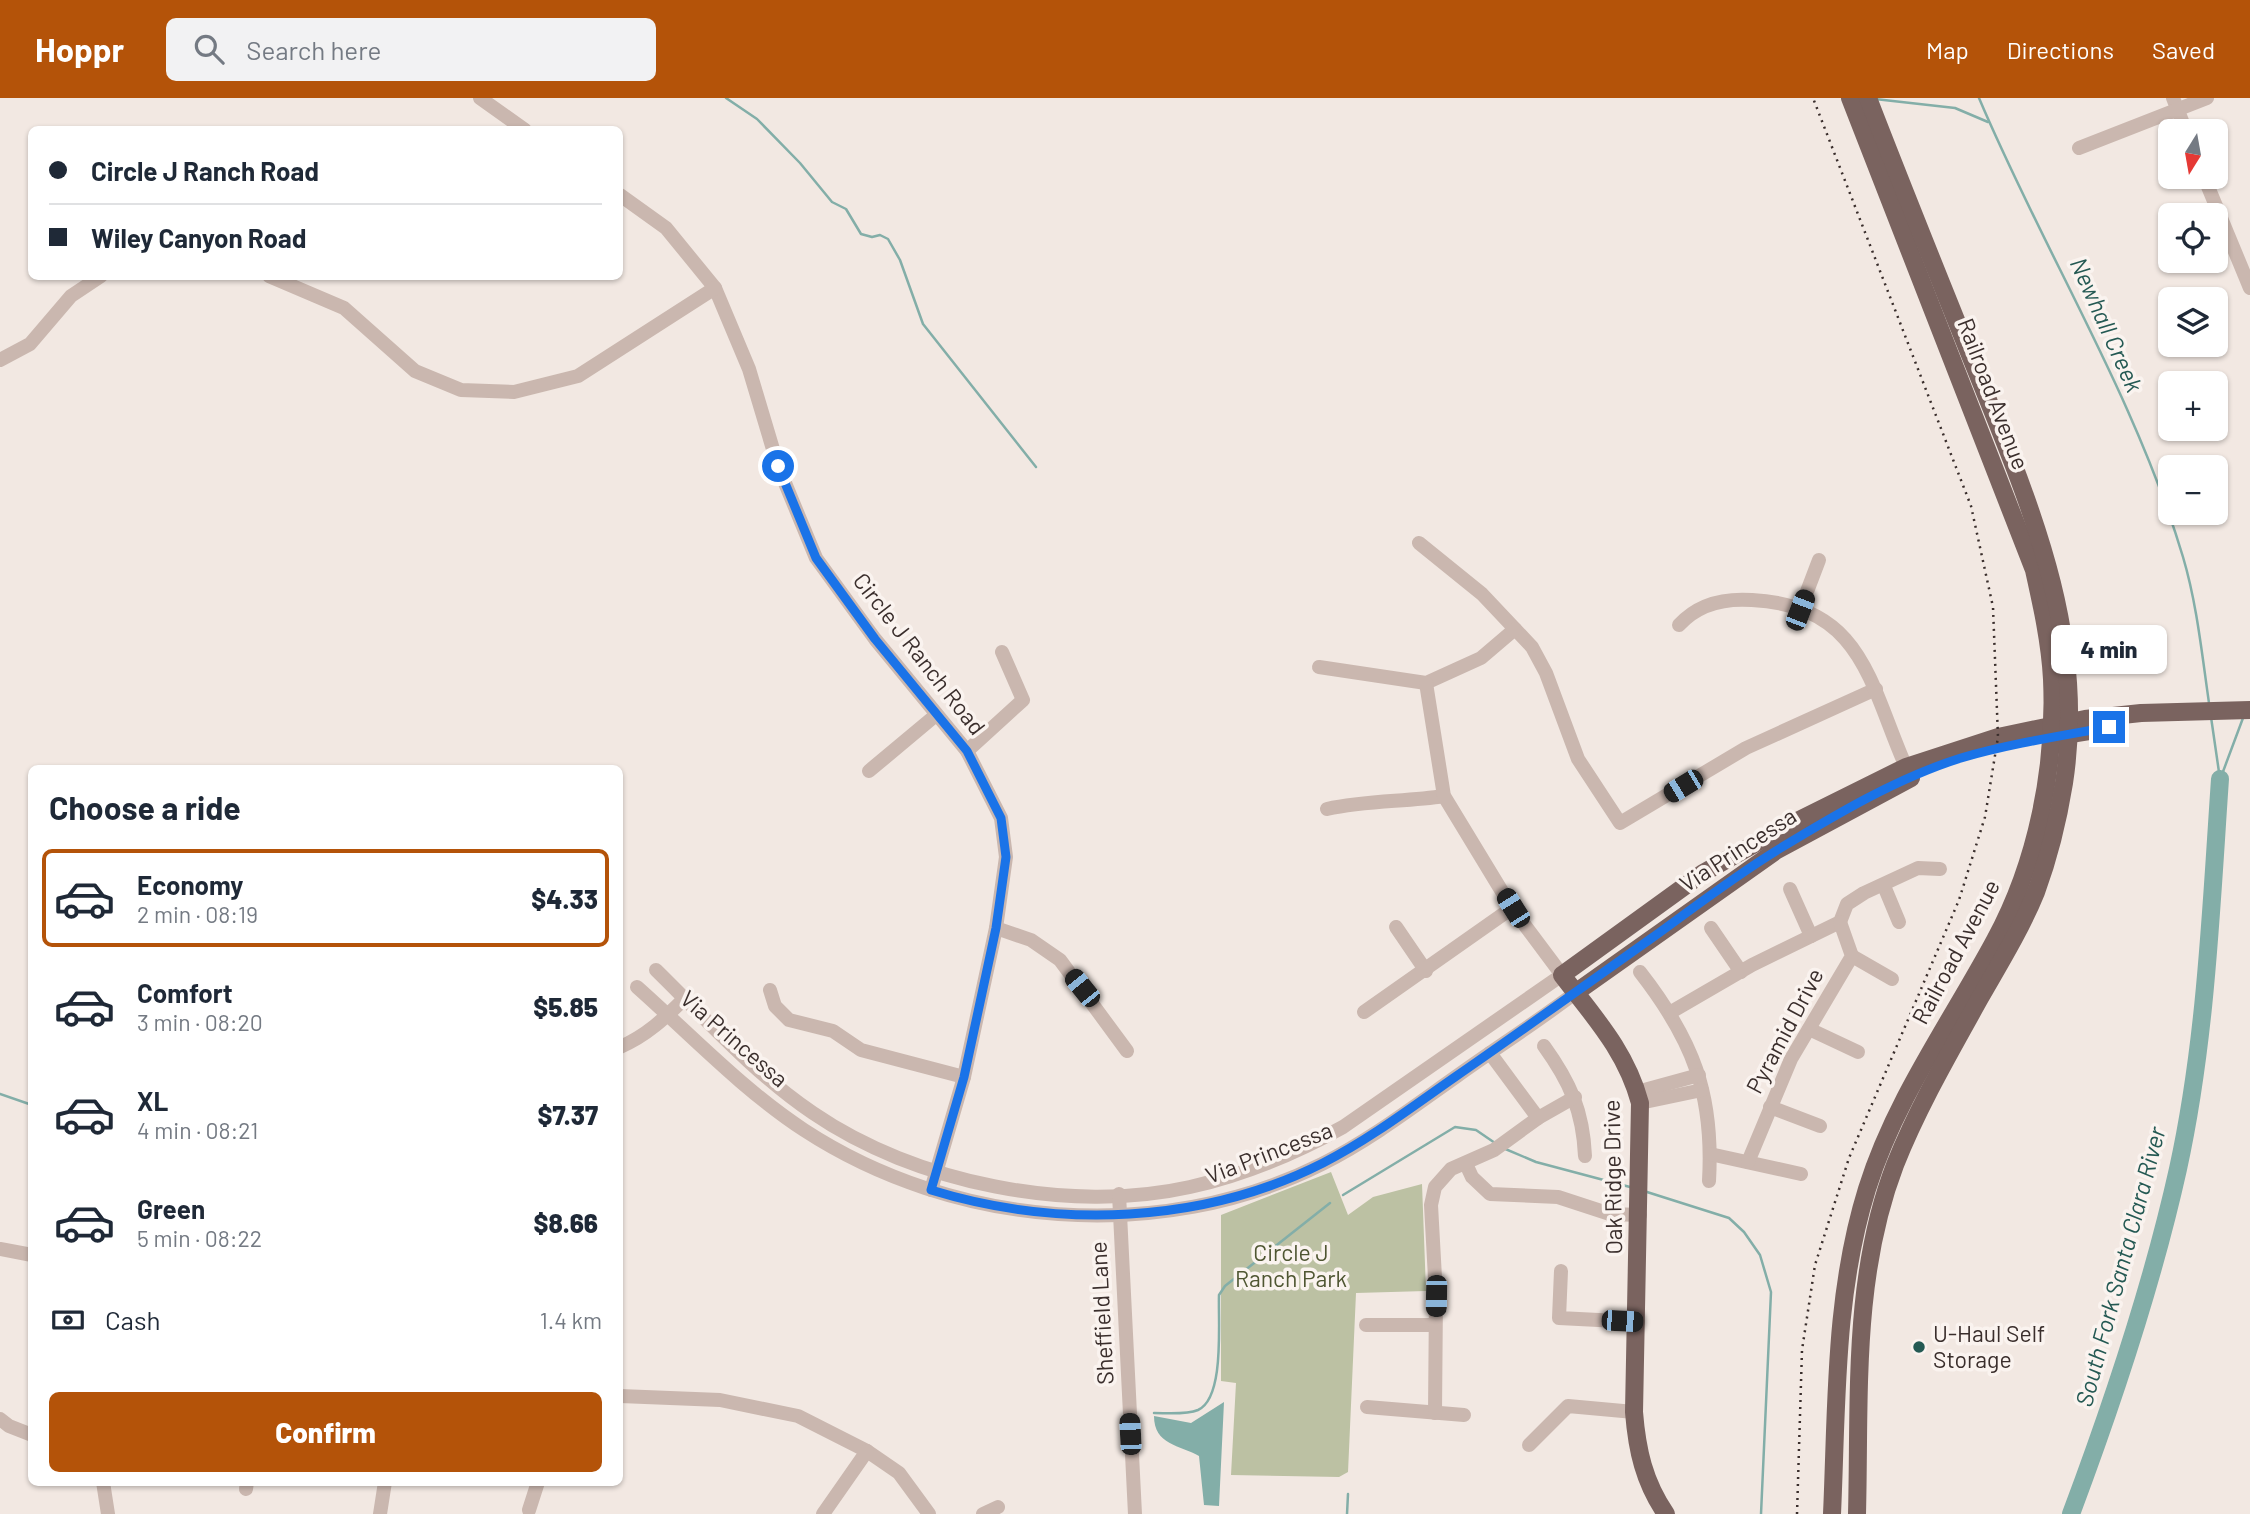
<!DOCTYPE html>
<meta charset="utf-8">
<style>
:root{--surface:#fff;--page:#f2f2f3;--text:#1f2937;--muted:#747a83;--line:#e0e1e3;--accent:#b45309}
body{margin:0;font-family:Barlow,sans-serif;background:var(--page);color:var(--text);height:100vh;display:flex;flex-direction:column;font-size:26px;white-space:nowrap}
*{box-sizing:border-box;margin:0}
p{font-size:23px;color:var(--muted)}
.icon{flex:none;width:38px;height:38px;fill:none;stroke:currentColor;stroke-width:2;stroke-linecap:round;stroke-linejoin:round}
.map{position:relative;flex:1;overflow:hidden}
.drawer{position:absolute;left:28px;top:667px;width:595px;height:721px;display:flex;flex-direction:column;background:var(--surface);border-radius:10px;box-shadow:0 2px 5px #0004}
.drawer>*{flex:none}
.hud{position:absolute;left:28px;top:28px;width:595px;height:154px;border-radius:10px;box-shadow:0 2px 5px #0004;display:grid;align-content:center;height:154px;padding:0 21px;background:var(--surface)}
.needle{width:46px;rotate:191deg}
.tools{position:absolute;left:2158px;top:21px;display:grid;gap:14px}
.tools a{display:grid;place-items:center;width:70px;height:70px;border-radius:10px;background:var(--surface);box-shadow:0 2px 5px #0004;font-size:35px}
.end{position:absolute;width:32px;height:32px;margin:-16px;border:9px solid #1a73e8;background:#fff;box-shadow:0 0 0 4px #fff}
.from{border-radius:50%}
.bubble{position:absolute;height:49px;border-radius:10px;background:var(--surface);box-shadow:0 2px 5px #0004;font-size:23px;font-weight:800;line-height:49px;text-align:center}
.car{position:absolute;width:21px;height:42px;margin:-21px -10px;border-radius:9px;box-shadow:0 0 5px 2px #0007;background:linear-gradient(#222 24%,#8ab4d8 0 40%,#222 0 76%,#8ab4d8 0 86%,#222 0)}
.hud b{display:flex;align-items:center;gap:24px;height:66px;font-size:26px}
.hud b+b{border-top:2px solid var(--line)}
.hud i{width:18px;height:18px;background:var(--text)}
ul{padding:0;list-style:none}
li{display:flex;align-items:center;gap:21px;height:98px;margin:0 14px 10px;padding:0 7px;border:4px solid transparent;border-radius:10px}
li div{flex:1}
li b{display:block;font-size:26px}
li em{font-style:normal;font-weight:800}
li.current{border-color:var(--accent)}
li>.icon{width:63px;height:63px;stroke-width:1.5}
h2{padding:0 21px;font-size:32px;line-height:84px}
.pay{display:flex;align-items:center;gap:18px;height:77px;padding:0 21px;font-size:26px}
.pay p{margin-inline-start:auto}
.button{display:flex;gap:14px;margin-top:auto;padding:14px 21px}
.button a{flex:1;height:80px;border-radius:10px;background:var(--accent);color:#fff;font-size:28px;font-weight:800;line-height:80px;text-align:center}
header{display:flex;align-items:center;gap:42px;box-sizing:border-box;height:98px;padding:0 35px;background:var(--accent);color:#fff}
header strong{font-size:33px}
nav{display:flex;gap:38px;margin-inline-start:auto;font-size:24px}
.search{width:490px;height:63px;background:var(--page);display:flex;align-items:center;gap:18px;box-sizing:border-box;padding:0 24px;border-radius:10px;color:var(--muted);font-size:26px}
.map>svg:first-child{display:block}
.green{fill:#bcc1a3}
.water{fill:#83aea8}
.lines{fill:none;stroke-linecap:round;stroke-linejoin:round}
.stream{stroke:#83aea8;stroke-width:2.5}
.river{stroke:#83aea8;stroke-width:18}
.minor{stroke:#cab7af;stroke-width:14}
.major{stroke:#7a635f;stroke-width:18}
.rail{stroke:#3a2e2c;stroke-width:2.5;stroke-dasharray:2 5;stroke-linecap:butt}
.route{stroke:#1a73e8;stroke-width:9}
.poi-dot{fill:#245953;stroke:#faf3ef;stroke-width:2.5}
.labels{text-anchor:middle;stroke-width:7;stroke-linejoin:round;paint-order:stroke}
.street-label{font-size:23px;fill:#3a2e2c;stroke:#faf3ef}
.park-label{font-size:23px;fill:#4f5632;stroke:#faf3ef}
.poi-label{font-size:23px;fill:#3a2e2c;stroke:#faf3ef;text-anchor:start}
.water-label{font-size:24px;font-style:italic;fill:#245953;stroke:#faf3ef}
</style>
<header>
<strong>Hoppr</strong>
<div class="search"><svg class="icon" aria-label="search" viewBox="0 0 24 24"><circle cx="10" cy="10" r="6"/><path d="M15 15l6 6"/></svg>Search here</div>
<nav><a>Map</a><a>Directions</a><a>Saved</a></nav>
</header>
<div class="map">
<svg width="2250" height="1416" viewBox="0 0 2250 1416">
<rect width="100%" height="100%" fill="#f2e8e2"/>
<path class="green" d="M 1331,1074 L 1348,1117 L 1373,1099 L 1422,1086 L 1426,1193 L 1356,1195 L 1348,1374 L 1339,1379 L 1231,1377 L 1236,1285 L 1221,1283 L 1221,1117 Z"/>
<path class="water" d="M 1224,1304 L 1219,1408 L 1204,1407 L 1199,1358 C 1180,1347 1154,1347 1154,1318 L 1191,1325 Z"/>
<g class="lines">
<g class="stream">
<path d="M 726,0 L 757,21 L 800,65 L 832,104 L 846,111 L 861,136 L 872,139 L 880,137 L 888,141 L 900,162 L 923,226 L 1036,369"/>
<path d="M 1979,0 C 2044,154 2135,298 2183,459 C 2197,506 2202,557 2209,605"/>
<path d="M 1875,1 L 1955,10 L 1988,24"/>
<path d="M 2211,619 L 2220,681"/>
<path d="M 2221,679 L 2243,620"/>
<path d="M 0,996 L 32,1007"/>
<path d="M 1503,1050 L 1536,1064 L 1630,1089"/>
<path d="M 1647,1094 L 1729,1120 L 1744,1134 L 1760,1157 L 1771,1194 L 1761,1416"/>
<path d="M 1343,1097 L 1455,1029 L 1476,1032 L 1495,1045"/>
<path d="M 1154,1315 C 1167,1315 1186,1317 1198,1312 C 1225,1300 1218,1224 1219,1197 L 1225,1188 L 1330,1105"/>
<path d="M 1347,1416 L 1348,1396"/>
</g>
<path class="river" d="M 2071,1416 C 2113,1304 2152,1188 2178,1071 C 2206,943 2211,811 2220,681"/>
<g class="minor">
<path d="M 480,0 L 525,32"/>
<path d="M 2173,0 L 2186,33"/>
<path d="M 2079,50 L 2207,0"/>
<path d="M 2204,79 L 2250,190"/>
<path d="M 620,97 L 666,130 L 715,190 L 749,271 L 778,368 L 816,460 L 875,541 L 967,653 L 1001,720 L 1006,759 L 996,830 L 964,979 L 931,1092"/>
<path d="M 269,178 L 344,210 L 415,273 L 461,292 L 514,294 L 578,278 L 715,190"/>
<path d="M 0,262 L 30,246 L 71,198 L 101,178"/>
<path d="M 1419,445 L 1482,496 L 1532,549 L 1546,575 L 1578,661 L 1620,725 L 1746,650 L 1876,591"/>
<path d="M 1800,512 L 1819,462"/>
<path d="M 1679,527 C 1698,506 1724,500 1752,502 C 1863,508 1869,585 1906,669"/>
<path d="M 1319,569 L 1426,585 L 1481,560 L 1515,531"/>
<path d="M 967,653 L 1023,602 L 1002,554"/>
<path d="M 869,673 L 936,617"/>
<path d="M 1327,711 C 1366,702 1405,704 1444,698"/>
<path d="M 1884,788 L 1899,824"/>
<path d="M 1790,791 L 1811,838"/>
<path d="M 1396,829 L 1426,873"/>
<path d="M 996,830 L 1031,842 L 1060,862 L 1127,953"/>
<path d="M 1711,830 L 1741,874"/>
<path d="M 1852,858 L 1892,881"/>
<path d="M 656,872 C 706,921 755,976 813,1015 C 915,1085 1070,1116 1190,1089 C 1244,1077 1296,1055 1343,1029 L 1562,877 L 1512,810 L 1444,698 L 1426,585"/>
<path d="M 1640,874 C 1693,942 1714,996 1709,1083"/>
<path d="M 637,889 C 691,937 743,992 804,1032 C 954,1130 1160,1147 1322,1066 C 1370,1042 1413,1009 1457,978 C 1496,950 1537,924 1575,895"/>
<path d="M 770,892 L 775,908 L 789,922 L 833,933 L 861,952 L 964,979"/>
<path d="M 1364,914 L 1512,810"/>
<path d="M 1671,914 L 1752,867 L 1840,824 L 1847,806 L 1864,795 L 1918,770 L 1940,771"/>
<path d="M 1809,931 L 1858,954"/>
<path d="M 1544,948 C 1570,984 1583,1013 1585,1058"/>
<path d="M 620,949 C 646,938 665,920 685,900"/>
<path d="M 1490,955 L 1538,1020"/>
<path d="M 1637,994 L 1699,977"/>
<path d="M 1640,1005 L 1702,992"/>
<path d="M 1770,1009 L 1820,1028"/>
<path d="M 1710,1056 L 1801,1076"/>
<path d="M 1748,1064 L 1791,961 L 1852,858 L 1840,824"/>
<path d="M 1466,1066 L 1472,1079 L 1490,1096 L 1558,1099 L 1610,1116 L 1640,1117"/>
<path d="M 1119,1096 L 1135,1416"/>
<path d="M 0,1151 L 32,1157"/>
<path d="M 1561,1173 L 1559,1220 L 1638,1224"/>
<path d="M 1366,1227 L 1435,1227"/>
<path d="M 620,1298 L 720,1302 L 798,1318 L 867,1353 L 899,1375 L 929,1416"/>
<path d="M 1367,1309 L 1464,1317"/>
<path d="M 1435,1315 L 1436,1198 L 1431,1107 L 1435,1089 L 1451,1071 L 1494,1052 L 1538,1020 L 1575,999"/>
<path d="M 0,1321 L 9,1328 L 32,1337"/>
<path d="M 1529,1347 L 1568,1308 L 1634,1314"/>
<path d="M 103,1384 L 108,1416"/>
<path d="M 246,1391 L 247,1384"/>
<path d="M 529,1412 L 538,1384"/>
<path d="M 380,1416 L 385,1384"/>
<path d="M 823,1416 L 867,1353"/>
<path d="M 983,1416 L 998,1409"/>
</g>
<g class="major">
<path d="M 2058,638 L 2114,629"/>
<path d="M 1575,895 L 1777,752 L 1911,680"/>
<path d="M 1666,1416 C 1644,1384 1637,1352 1634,1314 L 1640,1005 C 1626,953 1594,919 1562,877 L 1703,775 L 1781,731 L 1906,669 L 1998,639 L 2085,621 L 2141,615 L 2250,612"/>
<path d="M 1832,1416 C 1837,1306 1834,1197 1867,1091 C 1895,1001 1951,924 1995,842 C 2037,765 2056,669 2052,581 C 2050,544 2042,508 2034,472 L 1850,0"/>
<path d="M 1857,1416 C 1860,1299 1852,1179 1895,1067 C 1918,1009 1950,954 1980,900 C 2000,865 2021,831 2036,794 C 2049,759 2058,722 2064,685 C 2087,536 2030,407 1976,272 C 1940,182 1903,91 1868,0"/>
</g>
<path class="rail" d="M 1797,1416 L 1802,1252 L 1815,1167 L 1849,1060 L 1959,802 L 1985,719 L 1998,639 L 1993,509 L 1971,408 L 1813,0"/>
</g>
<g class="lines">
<path class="route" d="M 778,368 L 816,460 L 875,541 L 967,653 L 1001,720 L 1006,759 L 996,830 L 964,979 L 931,1092 C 1058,1131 1203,1126 1323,1065 C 1370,1041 1412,1009 1455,979 C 1520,934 1584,888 1649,842 C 1692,811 1733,779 1779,751 C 1835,717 1897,680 1961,660 C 2009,646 2060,638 2109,629"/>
</g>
<circle class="poi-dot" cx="1919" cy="1249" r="7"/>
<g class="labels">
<g class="street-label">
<text transform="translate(1993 296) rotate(69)" y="8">Railroad Avenue</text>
<text transform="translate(919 556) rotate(52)" y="8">Circle J Ranch Road</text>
<text transform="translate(1738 752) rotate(-33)" y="8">Via Princessa</text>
<text transform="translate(1956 854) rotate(-62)" y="8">Railroad Avenue</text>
<text transform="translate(1785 933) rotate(-62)" y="8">Pyramid Drive</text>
<text transform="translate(734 941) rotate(41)" y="8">Via Princessa</text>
<text transform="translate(1269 1055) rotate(-21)" y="8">Via Princessa</text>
<text transform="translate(1613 1079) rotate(-91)" y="8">Oak Ridge Drive</text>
<text transform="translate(1102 1215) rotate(-93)" y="8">Sheffield Lane</text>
</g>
<g class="park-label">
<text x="1291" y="1163">Circle J<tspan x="1291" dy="26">Ranch Park</tspan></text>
</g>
<g class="poi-label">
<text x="1933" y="1244">U-Haul Self<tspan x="1933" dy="26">Storage</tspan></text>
</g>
<g class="water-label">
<text transform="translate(2106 227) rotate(66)" y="8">Newhall Creek</text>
<text transform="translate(2121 1169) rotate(-75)" y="8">South Fork Santa Clara River</text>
</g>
</g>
</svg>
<div class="tools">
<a><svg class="needle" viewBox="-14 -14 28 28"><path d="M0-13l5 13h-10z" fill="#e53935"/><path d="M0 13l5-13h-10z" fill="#747a83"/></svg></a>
<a><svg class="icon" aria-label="locate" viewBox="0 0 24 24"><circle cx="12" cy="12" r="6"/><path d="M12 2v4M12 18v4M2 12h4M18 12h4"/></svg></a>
<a><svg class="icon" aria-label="layers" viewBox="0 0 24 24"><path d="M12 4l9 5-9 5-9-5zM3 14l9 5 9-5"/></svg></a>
<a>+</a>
<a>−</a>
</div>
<i class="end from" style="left:778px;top:368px"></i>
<i class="end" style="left:2109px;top:629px"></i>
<div class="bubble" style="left:2051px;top:527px;width:116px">4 min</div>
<i class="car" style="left:1800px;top:512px;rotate:21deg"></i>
<i class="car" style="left:1683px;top:688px;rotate:239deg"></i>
<i class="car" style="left:1513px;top:810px;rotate:328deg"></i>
<i class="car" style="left:1082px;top:890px;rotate:321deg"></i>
<i class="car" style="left:1436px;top:1198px;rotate:181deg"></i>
<i class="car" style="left:1622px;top:1223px;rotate:93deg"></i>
<i class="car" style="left:1130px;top:1336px;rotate:357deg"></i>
<div class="hud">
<b><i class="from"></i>Circle J Ranch Road</b>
<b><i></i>Wiley Canyon Road</b>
</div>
<section class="drawer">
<h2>Choose a ride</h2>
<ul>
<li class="current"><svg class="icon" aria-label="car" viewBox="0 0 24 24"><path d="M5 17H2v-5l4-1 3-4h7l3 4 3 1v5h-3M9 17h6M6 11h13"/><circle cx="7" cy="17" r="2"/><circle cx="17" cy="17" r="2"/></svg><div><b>Economy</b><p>2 min · 08:19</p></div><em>$4.33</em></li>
<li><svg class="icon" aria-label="car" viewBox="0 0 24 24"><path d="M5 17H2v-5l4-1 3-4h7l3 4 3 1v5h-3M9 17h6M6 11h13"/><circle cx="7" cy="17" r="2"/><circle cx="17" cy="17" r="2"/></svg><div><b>Comfort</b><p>3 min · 08:20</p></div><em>$5.85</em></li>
<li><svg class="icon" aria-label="car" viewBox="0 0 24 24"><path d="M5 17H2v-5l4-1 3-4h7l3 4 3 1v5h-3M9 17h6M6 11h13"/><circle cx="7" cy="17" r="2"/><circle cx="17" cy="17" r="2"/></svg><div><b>XL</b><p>4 min · 08:21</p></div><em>$7.37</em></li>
<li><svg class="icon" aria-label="car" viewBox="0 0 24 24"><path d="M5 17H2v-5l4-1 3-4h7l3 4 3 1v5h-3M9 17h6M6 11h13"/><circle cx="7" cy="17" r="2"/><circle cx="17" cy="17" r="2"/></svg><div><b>Green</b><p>5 min · 08:22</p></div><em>$8.66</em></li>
</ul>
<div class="pay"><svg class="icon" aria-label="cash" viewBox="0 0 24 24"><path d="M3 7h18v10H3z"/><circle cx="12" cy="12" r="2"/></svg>Cash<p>1.4 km</p></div>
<div class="button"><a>Confirm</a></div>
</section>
</div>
